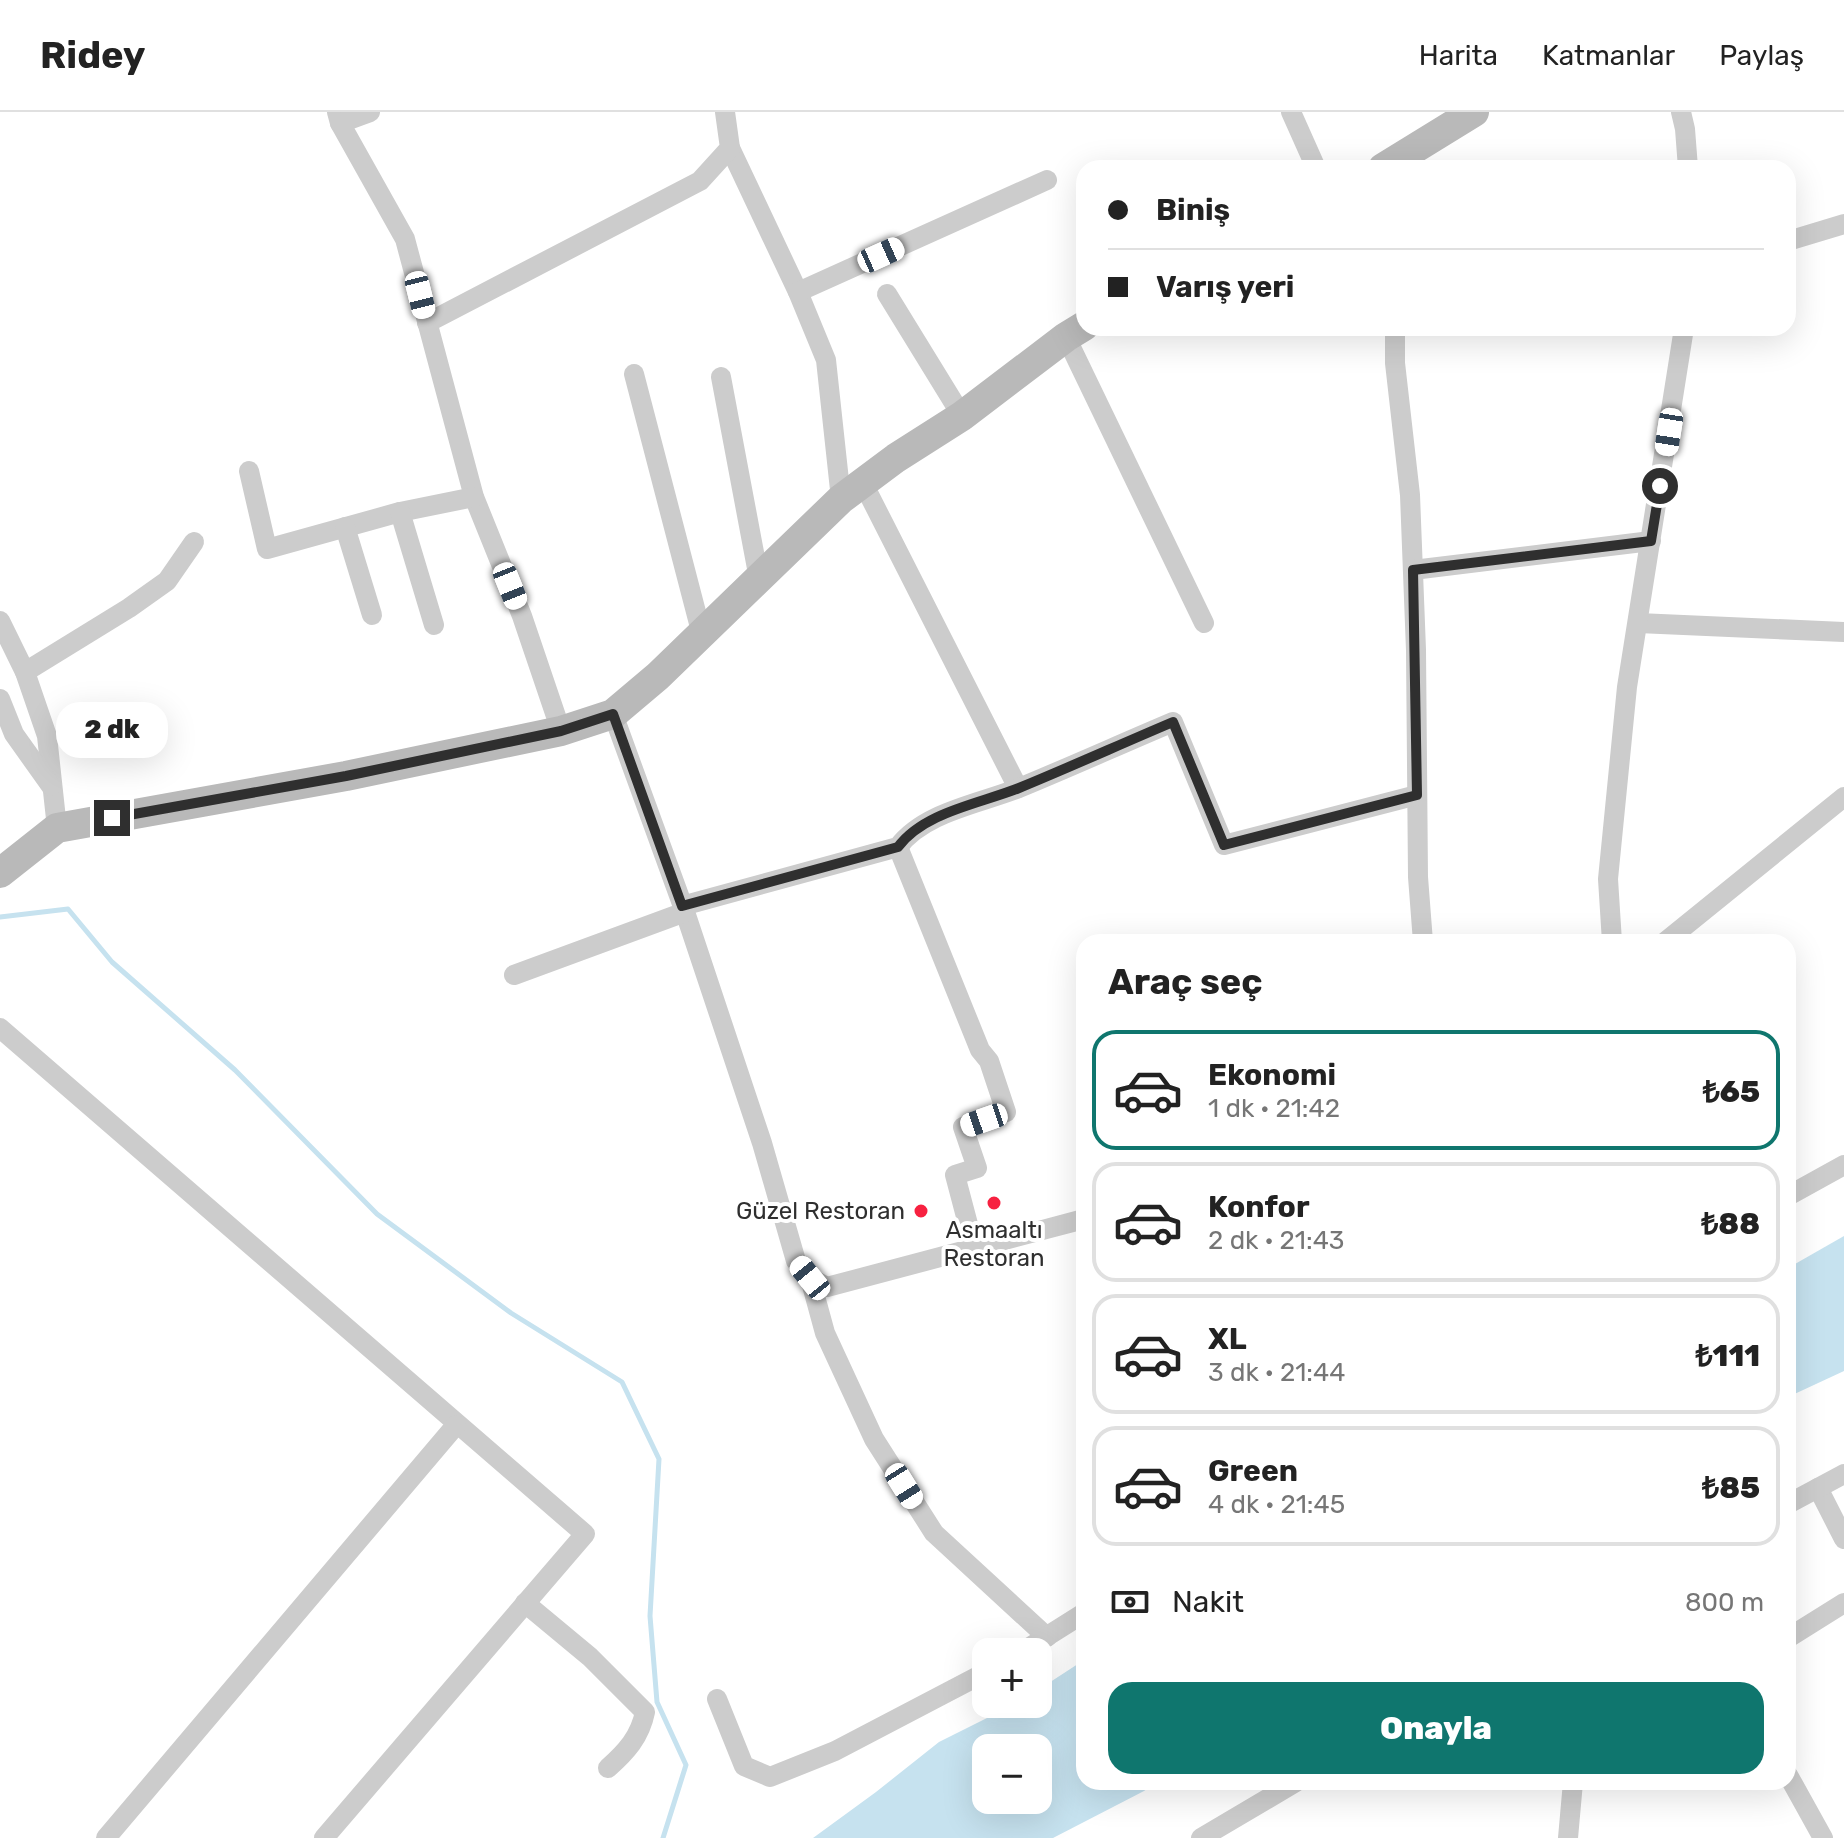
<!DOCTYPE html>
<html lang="tr">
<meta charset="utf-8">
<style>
:root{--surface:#fff;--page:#f2f2f2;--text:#222;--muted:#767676;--line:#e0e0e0;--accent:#0f766e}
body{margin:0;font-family:Rubik,sans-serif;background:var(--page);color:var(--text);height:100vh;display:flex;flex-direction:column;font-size:30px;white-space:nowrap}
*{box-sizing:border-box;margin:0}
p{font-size:26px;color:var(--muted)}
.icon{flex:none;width:44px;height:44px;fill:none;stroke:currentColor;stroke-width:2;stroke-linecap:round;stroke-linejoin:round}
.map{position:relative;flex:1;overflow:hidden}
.details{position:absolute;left:1076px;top:822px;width:720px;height:856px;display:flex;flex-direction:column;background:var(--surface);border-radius:24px;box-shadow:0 8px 32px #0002}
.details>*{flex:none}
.hud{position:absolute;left:1076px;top:48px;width:720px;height:176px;border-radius:24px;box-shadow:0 8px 32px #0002;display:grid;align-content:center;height:176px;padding:0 32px;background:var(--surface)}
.controls{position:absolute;left:972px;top:1526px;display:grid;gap:16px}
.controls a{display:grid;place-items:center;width:80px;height:80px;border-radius:16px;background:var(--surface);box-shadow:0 8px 32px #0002;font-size:40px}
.end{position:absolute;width:36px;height:36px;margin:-18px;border:10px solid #2f2f2f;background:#fff;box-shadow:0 0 0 4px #fff}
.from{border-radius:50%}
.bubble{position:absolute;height:56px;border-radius:24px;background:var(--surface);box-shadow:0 8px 32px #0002;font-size:26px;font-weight:800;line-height:56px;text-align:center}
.car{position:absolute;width:24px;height:48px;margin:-24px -12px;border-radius:10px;box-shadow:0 0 6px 2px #0007;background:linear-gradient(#fff 24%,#345 0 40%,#fff 0 76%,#345 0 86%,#fff 0)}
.hud b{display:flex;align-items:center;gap:28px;height:76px;font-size:30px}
.hud b+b{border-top:2px solid var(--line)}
.hud i{width:20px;height:20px;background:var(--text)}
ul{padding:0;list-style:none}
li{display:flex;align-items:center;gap:24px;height:120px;margin:0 16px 12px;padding:0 16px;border:4px solid var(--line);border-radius:24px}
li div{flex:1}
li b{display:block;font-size:30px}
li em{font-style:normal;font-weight:800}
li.selected{border-color:var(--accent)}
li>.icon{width:72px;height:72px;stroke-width:1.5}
h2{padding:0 32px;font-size:36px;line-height:96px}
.pay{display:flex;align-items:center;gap:20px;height:88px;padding:0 32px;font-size:30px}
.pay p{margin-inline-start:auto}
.button{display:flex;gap:16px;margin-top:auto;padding:16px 32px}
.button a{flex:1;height:92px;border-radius:24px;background:var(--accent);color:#fff;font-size:32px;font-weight:800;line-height:92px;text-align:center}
header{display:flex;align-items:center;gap:48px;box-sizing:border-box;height:112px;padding:0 40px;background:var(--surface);border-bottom:2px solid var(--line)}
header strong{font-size:38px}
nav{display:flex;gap:44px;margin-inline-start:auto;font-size:28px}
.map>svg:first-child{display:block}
.water{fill:#c6e2ef;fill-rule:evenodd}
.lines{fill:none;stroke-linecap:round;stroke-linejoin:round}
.stream{stroke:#c6e2ef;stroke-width:5}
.street{stroke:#ccc;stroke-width:20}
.secondary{stroke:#b9b9b9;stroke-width:30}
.route{stroke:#2f2f2f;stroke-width:10}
.poi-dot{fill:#f72140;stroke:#fff;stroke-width:3}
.labels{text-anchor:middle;stroke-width:8;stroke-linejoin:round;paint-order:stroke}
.poi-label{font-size:24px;fill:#2f2f2f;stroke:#fff;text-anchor:end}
</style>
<header>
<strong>Ridey</strong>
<nav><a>Harita</a><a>Katmanlar</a><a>Paylaş</a></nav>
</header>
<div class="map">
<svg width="1844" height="1726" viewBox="0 0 1844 1726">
<rect width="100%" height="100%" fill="#fff"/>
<g class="water">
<path d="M 1844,1124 L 1844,1259 L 1788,1285 L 1788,1156 Z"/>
<path d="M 1084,1548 L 1084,1670 L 1156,1670 L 1144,1679 L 1053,1726 L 813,1726 L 876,1680 L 939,1630 L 1015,1592 L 1038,1592 L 1038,1578 ZM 986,1636 L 1038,1636 L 1038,1688 L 986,1688 Z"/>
</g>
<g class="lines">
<path class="stream" d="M 0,805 L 68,797 L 112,850 L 235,958 L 377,1102 L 511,1201 L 622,1270 L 659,1347 L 650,1504 L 657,1590 L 686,1653 L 663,1726"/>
<g class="street">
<path d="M 337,0 L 340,11 L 405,127 L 474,385 L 522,504 L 561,619"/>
<path d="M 1291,0 L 1316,56"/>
<path d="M 1681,0 L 1685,17 L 1688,56"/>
<path d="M 340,11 L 370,0"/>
<path d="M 730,36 L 798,180 L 826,248 L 841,387"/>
<path d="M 1788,129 L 1844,112"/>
<path d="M 798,180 L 1047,68"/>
<path d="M 887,182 L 962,304"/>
<path d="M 427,211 L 700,69 L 730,36 L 725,0"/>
<path d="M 1395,216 L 1395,251 L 1410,383 L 1416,538 L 1418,765 L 1423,830"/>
<path d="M 1066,225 L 1204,511"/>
<path d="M 634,262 L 702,523"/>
<path d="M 721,265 L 759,467"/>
<path d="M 249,359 L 267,437 L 400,400 L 474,385"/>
<path d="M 863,371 L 1018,676"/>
<path d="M 400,400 L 434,513"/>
<path d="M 345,415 L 372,503"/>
<path d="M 1413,458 L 1651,429"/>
<path d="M 0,509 L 25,560 L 47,624 L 57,716"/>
<path d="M 1638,511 L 1844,520"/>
<path d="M 25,560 L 129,496 L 167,469 L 194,430"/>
<path d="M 0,587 L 14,622 L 51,674"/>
<path d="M 613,602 L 685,800 L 762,1031 L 796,1149 L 810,1166 L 827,1175 L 1084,1107"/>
<path d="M 898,735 L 980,938 L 989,949 L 1006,1000 L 963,1015 L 977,1056 L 955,1063 L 974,1135"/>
<path d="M 682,794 L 898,735 C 924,700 979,692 1019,676 C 1070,655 1121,632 1173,610 L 1224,733 L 1417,683"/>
<path d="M 1612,830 L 1608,767 L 1627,575 L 1684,216"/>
<path d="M 1665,830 L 1844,685"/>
<path d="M 514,863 L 685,800"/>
<path d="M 0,916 L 585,1422 L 324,1726"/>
<path d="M 1788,1084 L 1844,1053"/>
<path d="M 810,1166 L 825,1221 L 874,1327 L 934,1421 L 1047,1525"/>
<path d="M 1818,1376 L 1844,1427"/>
<path d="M 1788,1392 L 1844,1362"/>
<path d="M 525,1491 L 590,1545 L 645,1600 C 640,1625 626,1640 608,1656"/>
<path d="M 1788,1526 L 1844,1491"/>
<path d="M 1022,1540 L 1084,1501"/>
<path d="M 717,1587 L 744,1654 L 770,1665 L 835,1639 L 986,1560"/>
<path d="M 1788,1663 L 1823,1726"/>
<path d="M 106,1726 L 456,1313"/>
<path d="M 1201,1726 L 1296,1670"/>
<path d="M 1568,1726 L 1573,1670"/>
</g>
<g class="secondary">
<path d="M 1383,56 L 1474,0"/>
<path d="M 0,761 L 57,716 L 346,664 L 561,619 L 613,602 L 658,564 L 841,387 L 896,346 L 962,304 L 1066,225 L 1084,214"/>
</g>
</g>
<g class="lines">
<path class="route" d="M 112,706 L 346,664 L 561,619 L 613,602 L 682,794 L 898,735 C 924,700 979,692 1019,676 C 1070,655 1121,632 1173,610 L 1224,733 L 1417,683 L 1413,458 L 1651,429 L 1660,374"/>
</g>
<g class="poi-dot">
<circle cx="994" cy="1091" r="8"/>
<circle cx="921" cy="1099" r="8"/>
</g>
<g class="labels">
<g class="poi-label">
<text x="905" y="1107">Güzel Restoran</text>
<text x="994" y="1126" text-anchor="middle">Asmaaltı<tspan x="994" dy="28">Restoran</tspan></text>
</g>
</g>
</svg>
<div class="controls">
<a>+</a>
<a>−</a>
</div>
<i class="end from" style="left:1660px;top:374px"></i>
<i class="end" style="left:112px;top:706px"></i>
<div class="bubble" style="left:56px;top:590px;width:112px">2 dk</div>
<i class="car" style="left:881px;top:143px;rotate:66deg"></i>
<i class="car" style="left:420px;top:183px;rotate:166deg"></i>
<i class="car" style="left:1669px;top:320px;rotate:189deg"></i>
<i class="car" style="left:510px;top:474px;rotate:158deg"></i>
<i class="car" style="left:984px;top:1008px;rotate:251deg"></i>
<i class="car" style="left:810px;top:1166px;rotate:321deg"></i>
<i class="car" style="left:904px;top:1374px;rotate:148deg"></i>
<div class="hud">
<b><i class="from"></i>Biniş</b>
<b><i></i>Varış yeri</b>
</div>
<section class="details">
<h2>Araç seç</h2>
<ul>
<li class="selected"><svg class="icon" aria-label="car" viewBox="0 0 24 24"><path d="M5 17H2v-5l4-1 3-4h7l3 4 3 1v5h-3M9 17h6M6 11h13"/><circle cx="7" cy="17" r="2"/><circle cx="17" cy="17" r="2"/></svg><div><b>Ekonomi</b><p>1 dk · 21:42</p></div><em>₺65</em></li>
<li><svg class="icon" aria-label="car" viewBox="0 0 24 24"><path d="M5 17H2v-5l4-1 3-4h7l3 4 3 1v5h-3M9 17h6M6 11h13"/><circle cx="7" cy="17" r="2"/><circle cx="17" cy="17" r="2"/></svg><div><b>Konfor</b><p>2 dk · 21:43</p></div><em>₺88</em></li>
<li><svg class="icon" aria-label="car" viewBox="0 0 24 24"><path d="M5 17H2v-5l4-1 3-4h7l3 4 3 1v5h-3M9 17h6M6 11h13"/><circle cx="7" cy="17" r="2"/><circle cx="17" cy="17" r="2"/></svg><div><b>XL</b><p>3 dk · 21:44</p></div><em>₺111</em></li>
<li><svg class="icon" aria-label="car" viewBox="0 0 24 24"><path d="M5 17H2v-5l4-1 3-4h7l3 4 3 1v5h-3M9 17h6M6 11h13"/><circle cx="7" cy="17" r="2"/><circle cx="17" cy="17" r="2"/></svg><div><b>Green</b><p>4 dk · 21:45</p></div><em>₺85</em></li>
</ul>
<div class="pay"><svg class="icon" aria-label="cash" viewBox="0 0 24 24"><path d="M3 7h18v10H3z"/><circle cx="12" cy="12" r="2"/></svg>Nakit<p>800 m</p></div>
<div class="button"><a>Onayla</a></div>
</section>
</div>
